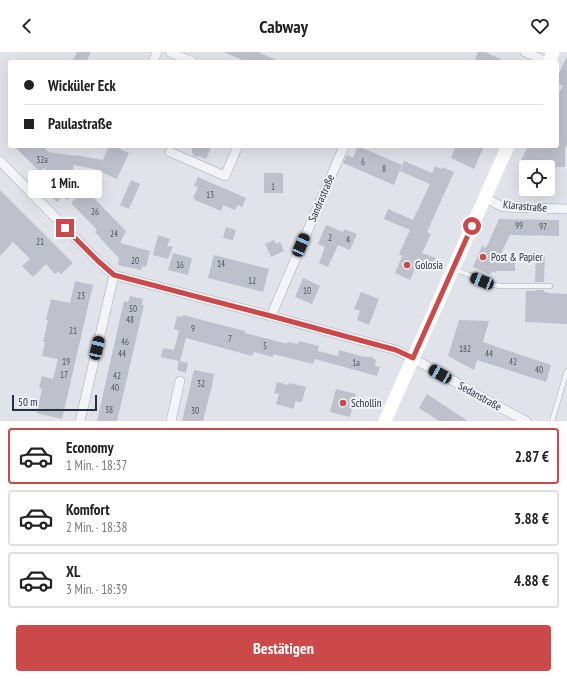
<!DOCTYPE html>
<html lang="de">
<meta charset="utf-8">
<style>
:root{--surface:#fff;--page:#f6f6f6;--text:#222;--muted:#767676;--line:#e0e0e0;--accent:#cb4949}
body{margin:0;font-family:"PT Sans Narrow",sans-serif;background:var(--page);color:var(--text);height:100vh;display:flex;flex-direction:column;font-size:15px;white-space:nowrap}
*{box-sizing:border-box;margin:0}
p{font-size:13px;color:var(--muted)}
.icon{flex:none;width:22px;height:22px;fill:none;stroke:currentColor;stroke-width:2;stroke-linecap:round;stroke-linejoin:round}
.map{position:relative;height:369px;overflow:hidden}
.sheet{display:flex;flex-direction:column;background:var(--surface);flex:1}
.sheet>*{flex:none}
.hud{position:absolute;left:8px;top:8px;width:551px;height:88px;border-radius:4px;box-shadow:0 4px 16px #0002;display:grid;align-content:center;height:88px;padding:0 16px;background:var(--surface)}
.controls{position:absolute;left:519px;top:108px;display:grid;gap:8px}
.controls a{display:grid;place-items:center;width:36px;height:36px;border-radius:4px;background:var(--surface);box-shadow:0 4px 16px #0002;font-size:20px}
.scale{position:absolute;left:12px;bottom:10px;width:85px;box-sizing:border-box;padding-left:4px;border:2px solid #292e40;border-top:0;font-size:11px;line-height:14px;white-space:nowrap;color:#292e40;-webkit-text-stroke:3px #f0f2f6;paint-order:stroke}
.end{position:absolute;width:18px;height:18px;margin:-9px;border:5px solid #cb4949;background:#fff;box-shadow:0 0 0 2px #fff}
.from{border-radius:50%}
.bubble{position:absolute;height:28px;border-radius:4px;background:var(--surface);box-shadow:0 4px 16px #0002;font-size:13px;font-weight:600;line-height:28px;text-align:center}
.car{position:absolute;width:12px;height:24px;margin:-12px -6px;border-radius:5px;box-shadow:0 0 3px 1px #0007;background:linear-gradient(#222 24%,#8ab4d8 0 40%,#222 0 76%,#8ab4d8 0 86%,#222 0)}
.hud b{display:flex;align-items:center;gap:14px;height:38px;font-size:15px}
.hud b+b{border-top:1px solid var(--line)}
.hud i{width:10px;height:10px;background:var(--text)}
ul{padding:7px 0 0;list-style:none}
li{display:flex;align-items:center;gap:12px;height:56px;margin:0 8px 6px;padding:0 8px;border:2px solid var(--line);border-radius:4px}
li div{flex:1}
li b{display:block;font-size:15px}
li em{font-style:normal;font-weight:600}
li.selected{border-color:var(--accent)}
li>.icon{width:36px;height:36px;stroke-width:1.5}
.cta{display:flex;gap:8px;margin-top:auto;padding:8px 16px}
.cta a{flex:1;height:46px;border-radius:4px;background:var(--accent);color:#fff;font-size:16px;font-weight:600;line-height:46px;text-align:center}
header{display:flex;justify-content:space-between;align-items:center;height:52px;padding:0 16px;background:var(--surface);font-size:18px;font-weight:600}
.map>svg:first-child{display:block}
.building{fill:#bec1cc}
.lines{fill:none;stroke-linecap:round;stroke-linejoin:round}
.service-casing{stroke:#a9adb6;stroke-width:5.5}
.minor-casing{stroke:#a9adb6;stroke-width:10}
.service{stroke:#f3f4f7;stroke-width:4.5}
.minor{stroke:#f3f4f7;stroke-width:9}
.secondary{stroke:#fff;stroke-width:13}
.route{stroke:#cb4949;stroke-width:5}
.poi-dot{fill:#cb4949;stroke:#f0f2f6;stroke-width:1.5}
.labels{text-anchor:middle;stroke-width:4;stroke-linejoin:round;paint-order:stroke}
.number-label{font-size:9px;fill:#4e5363}
.street-label{font-size:11px;fill:#292e40;stroke:#f0f2f6}
.poi-label{font-size:11px;fill:#292e40;stroke:#f0f2f6;text-anchor:start}
</style>
<header><svg class="icon" aria-label="back" viewBox="0 0 24 24"><path d="M15 5l-7 7 7 7"/></svg>Cabway<svg class="icon" aria-label="heart" viewBox="0 0 24 24"><path d="M12 20l-8-8c-3-5 5-10 8-4 3-6 11-1 8 4z"/></svg></header>
<div class="map">
<svg width="567" height="369" viewBox="0 0 567 369">
<rect width="100%" height="100%" fill="#e0e3e9"/>
<g class="building">
<path d="M 77,0 L 91,0 L 86,10 L 72,10 Z"/>
<path d="M 224,0 L 258,0 L 281,10 L 247,10 Z"/>
<path d="M 478,0 L 485,0 L 507,10 L 474,10 Z"/>
<path d="M 567,4 L 567,94 L 565,95 L 565,115 L 518,115 L 528,94 L 557,94 L 557,44 L 563,34 L 557,31 L 557,26 Z"/>
<path d="M 14,94 L 43,94 L 48,100 L 76,104 L 76,103 L 103,108 L 109,94 L 114,94 L 129,101 L 117,127 L 94,117 L 74,113 L 68,149 L 63,144 L 57,150 L 47,140 L 58,129 L 44,116 L 40,120 Z"/>
<path d="M 191,94 L 212,94 L 206,107 L 198,104 L 197,105 L 193,103 Z"/>
<path d="M 358,94 L 402,113 L 394,133 L 343,111 L 347,103 L 353,106 Z"/>
<path d="M 456,94 L 484,94 L 474,117 L 451,106 Z"/>
<path d="M 404,109 L 432,121 L 435,114 L 441,117 L 442,115 L 454,120 L 427,180 L 431,182 L 422,201 L 436,206 L 430,218 L 418,210 L 410,228 L 395,221 L 402,204 L 399,202 L 410,178 L 384,167 L 388,157 L 413,168 L 430,132 L 400,119 Z"/>
<rect x="264" y="121" width="19" height="20"/>
<path d="M 198,125 L 246,146 L 242,155 L 238,153 L 235,158 L 223,153 L 221,159 L 195,148 L 195,147 L 193,146 L 198,135 L 194,134 Z"/>
<path d="M 131,128 L 140,132 L 129,157 L 120,153 Z"/>
<path d="M 85,137 L 126,179 L 120,191 L 150,199 L 146,215 L 142,214 L 141,218 L 118,213 L 119,206 L 100,186 L 100,185 L 95,180 L 97,178 L 71,151 Z"/>
<path d="M 0,138 L 73,211 L 61,222 L 58,219 L 55,222 L 46,212 L 33,225 L 22,214 L 30,207 L 13,190 L 0,204 Z"/>
<path d="M 499,167 L 559,168 L 559,184 L 510,183 L 498,208 L 515,209 L 515,219 L 497,219 L 496,221 L 492,219 L 490,223 L 473,215 L 482,194 L 486,196 Z"/>
<path d="M 326,173 L 343,180 L 344,177 L 357,182 L 350,198 L 338,193 L 328,215 L 319,211 L 325,195 L 318,192 Z"/>
<path d="M 226,175 L 236,178 L 233,188 L 223,186 Z"/>
<path d="M 158,183 L 170,187 L 167,194 L 173,195 L 168,207 L 153,203 Z"/>
<path d="M 274,188 L 276,192 L 280,190 L 284,199 L 271,205 L 265,192 Z"/>
<path d="M 173,201 L 192,206 L 188,223 L 168,218 Z"/>
<path d="M 214,203 L 269,217 L 263,240 L 208,226 Z"/>
<path d="M 536,204 L 545,204 L 544,230 L 535,230 Z"/>
<path d="M 303,226 L 320,234 L 312,252 L 295,245 Z"/>
<path d="M 75,229 L 93,233 L 62,367 L 37,361 L 42,337 L 39,336 L 42,324 L 53,327 L 58,307 L 42,304 L 45,290 L 43,290 L 48,268 L 46,268 L 51,247 L 70,251 Z"/>
<path d="M 535,238 L 544,238 L 544,240 L 547,240 L 547,241 L 567,242 L 567,272 L 525,270 L 526,239 L 535,239 Z"/>
<path d="M 361,240 L 379,247 L 369,273 L 357,268 L 360,259 L 354,257 Z"/>
<path d="M 130,244 L 143,247 L 142,253 L 144,253 L 117,369 L 97,369 L 124,249 L 128,250 Z"/>
<path d="M 183,263 L 245,279 L 245,281 L 287,292 L 287,290 L 298,292 L 299,289 L 319,294 L 318,299 L 338,304 L 339,298 L 364,305 L 371,305 L 376,308 L 375,314 L 380,315 L 377,324 L 315,307 L 313,312 L 273,302 L 273,305 L 254,300 L 252,304 L 186,286 L 180,309 L 188,311 L 186,321 L 177,318 L 179,309 L 161,305 L 163,296 L 174,298 L 179,279 L 174,277 L 177,264 L 182,265 Z"/>
<path d="M 459,268 L 489,269 L 483,290 L 551,313 L 546,330 L 477,308 L 474,318 L 448,304 Z"/>
<path d="M 194,318 L 214,322 L 212,333 L 203,369 L 182,369 Z"/>
<path d="M 277,330 L 288,333 L 289,331 L 306,335 L 302,350 L 295,349 L 294,357 L 276,352 L 279,342 L 274,341 Z"/>
<path d="M 336,337 L 356,342 L 350,365 L 330,360 Z"/>
<path d="M 427,342 L 451,358 L 468,369 L 439,369 L 419,356 Z"/>
</g>
<g class="lines">
<g class="service-casing">
<g id="service">
<path d="M 455,217 L 490,232 L 500,234 L 550,234"/>
<path d="M 552,369 L 567,319"/>
</g>
</g>
<g class="minor-casing">
<g id="minor">
<path d="M 170,0 L 193,10"/>
<path d="M 525,0 L 547,10"/>
<path d="M 153,10 L 157,0"/>
<path d="M 170,100 L 225,124 L 238,94"/>
<path d="M 0,109 L 98,209 L 114,223 L 271,264 L 396,298 C 441,320 482,347 526,369"/>
<path d="M 485,146 L 503,155 L 567,157"/>
<path d="M 271,264 L 344,94"/>
<path d="M 80,369 L 114,223"/>
<path d="M 171,369 L 180,329"/>
</g>
</g>
<use href="#service" class="service"/>
<use href="#minor" class="minor"/>
<g class="secondary">
<path d="M 549,10 L 553,0"/>
<path d="M 385,369 L 508,94"/>
</g>
</g>
<g class="lines">
<path class="route" d="M 65,176 L 98,209 L 114,223 L 271,264 L 396,298 L 413,306 L 472,174"/>
</g>
<g class="poi-dot">
<circle cx="483" cy="205" r="4"/>
<circle cx="407" cy="213" r="4"/>
<circle cx="343" cy="351" r="4"/>
</g>
<g class="labels">
<g class="number-label">
<text x="42" y="111">32a</text>
<text x="363" y="113">6</text>
<text x="384" y="120">8</text>
<text x="273" y="138">1</text>
<text x="210" y="146">13</text>
<text x="95" y="163">26</text>
<text x="519" y="177">99</text>
<text x="543" y="178">97</text>
<text x="114" y="185">24</text>
<text x="330" y="189">2</text>
<text x="348" y="191">4</text>
<text x="40" y="193">21</text>
<text x="135" y="212">20</text>
<text x="221" y="215">14</text>
<text x="180" y="216">16</text>
<text x="252" y="232">12</text>
<text x="307" y="242">10</text>
<text x="81" y="247">23</text>
<text x="133" y="260">50</text>
<text x="130" y="271">48</text>
<text x="193" y="280">9</text>
<text x="73" y="282">21</text>
<text x="230" y="290">7</text>
<text x="125" y="293">46</text>
<text x="265" y="297">5</text>
<text x="465" y="300">182</text>
<text x="122" y="305">44</text>
<text x="489" y="305">44</text>
<text x="66" y="313">19</text>
<text x="513" y="313">42</text>
<text x="356" y="314">1a</text>
<text x="539" y="321">40</text>
<text x="64" y="326">17</text>
<text x="117" y="327">42</text>
<text x="201" y="335">32</text>
<text x="115" y="339">40</text>
<text x="109" y="361">38</text>
<text x="195" y="362">30</text>
</g>
<g class="street-label">
<text transform="translate(321 146) rotate(-67)" y="4">Sandrastraße</text>
<text transform="translate(525 154) rotate(5)" y="4">Klarastraße</text>
<text transform="translate(480 344) rotate(29)" y="4">Sedanstraße</text>
</g>
<g class="poi-label">
<text x="491" y="209">Post &amp; Papier</text>
<text x="415" y="217">Golosia</text>
<text x="351" y="355">Schollin</text>
</g>
</g>
</svg>
<div class="controls">
<a><svg class="icon" aria-label="locate" viewBox="0 0 24 24"><circle cx="12" cy="12" r="6"/><path d="M12 2v4M12 18v4M2 12h4M18 12h4"/></svg></a>
</div>
<div class="scale">50 m</div>
<i class="end from" style="left:472px;top:174px"></i>
<i class="end" style="left:65px;top:176px"></i>
<div class="bubble" style="left:28px;top:118px;width:74px">1 Min.</div>
<i class="car" style="left:301px;top:193px;rotate:23deg"></i>
<i class="car" style="left:482px;top:229px;rotate:292deg"></i>
<i class="car" style="left:97px;top:296px;rotate:13deg"></i>
<i class="car" style="left:440px;top:322px;rotate:300deg"></i>
<div class="hud">
<b><i class="from"></i>Wicküler Eck</b>
<b><i></i>Paulastraße</b>
</div>
</div>
<section class="sheet">
<ul>
<li class="selected"><svg class="icon" aria-label="car" viewBox="0 0 24 24"><path d="M5 17H2v-5l4-1 3-4h7l3 4 3 1v5h-3M9 17h6M6 11h13"/><circle cx="7" cy="17" r="2"/><circle cx="17" cy="17" r="2"/></svg><div><b>Economy</b><p>1 Min. · 18:37</p></div><em>2.87 €</em></li>
<li><svg class="icon" aria-label="car" viewBox="0 0 24 24"><path d="M5 17H2v-5l4-1 3-4h7l3 4 3 1v5h-3M9 17h6M6 11h13"/><circle cx="7" cy="17" r="2"/><circle cx="17" cy="17" r="2"/></svg><div><b>Komfort</b><p>2 Min. · 18:38</p></div><em>3.88 €</em></li>
<li><svg class="icon" aria-label="car" viewBox="0 0 24 24"><path d="M5 17H2v-5l4-1 3-4h7l3 4 3 1v5h-3M9 17h6M6 11h13"/><circle cx="7" cy="17" r="2"/><circle cx="17" cy="17" r="2"/></svg><div><b>XL</b><p>3 Min. · 18:39</p></div><em>4.88 €</em></li>
</ul>
<div class="cta"><a>Bestätigen</a></div>
</section>
